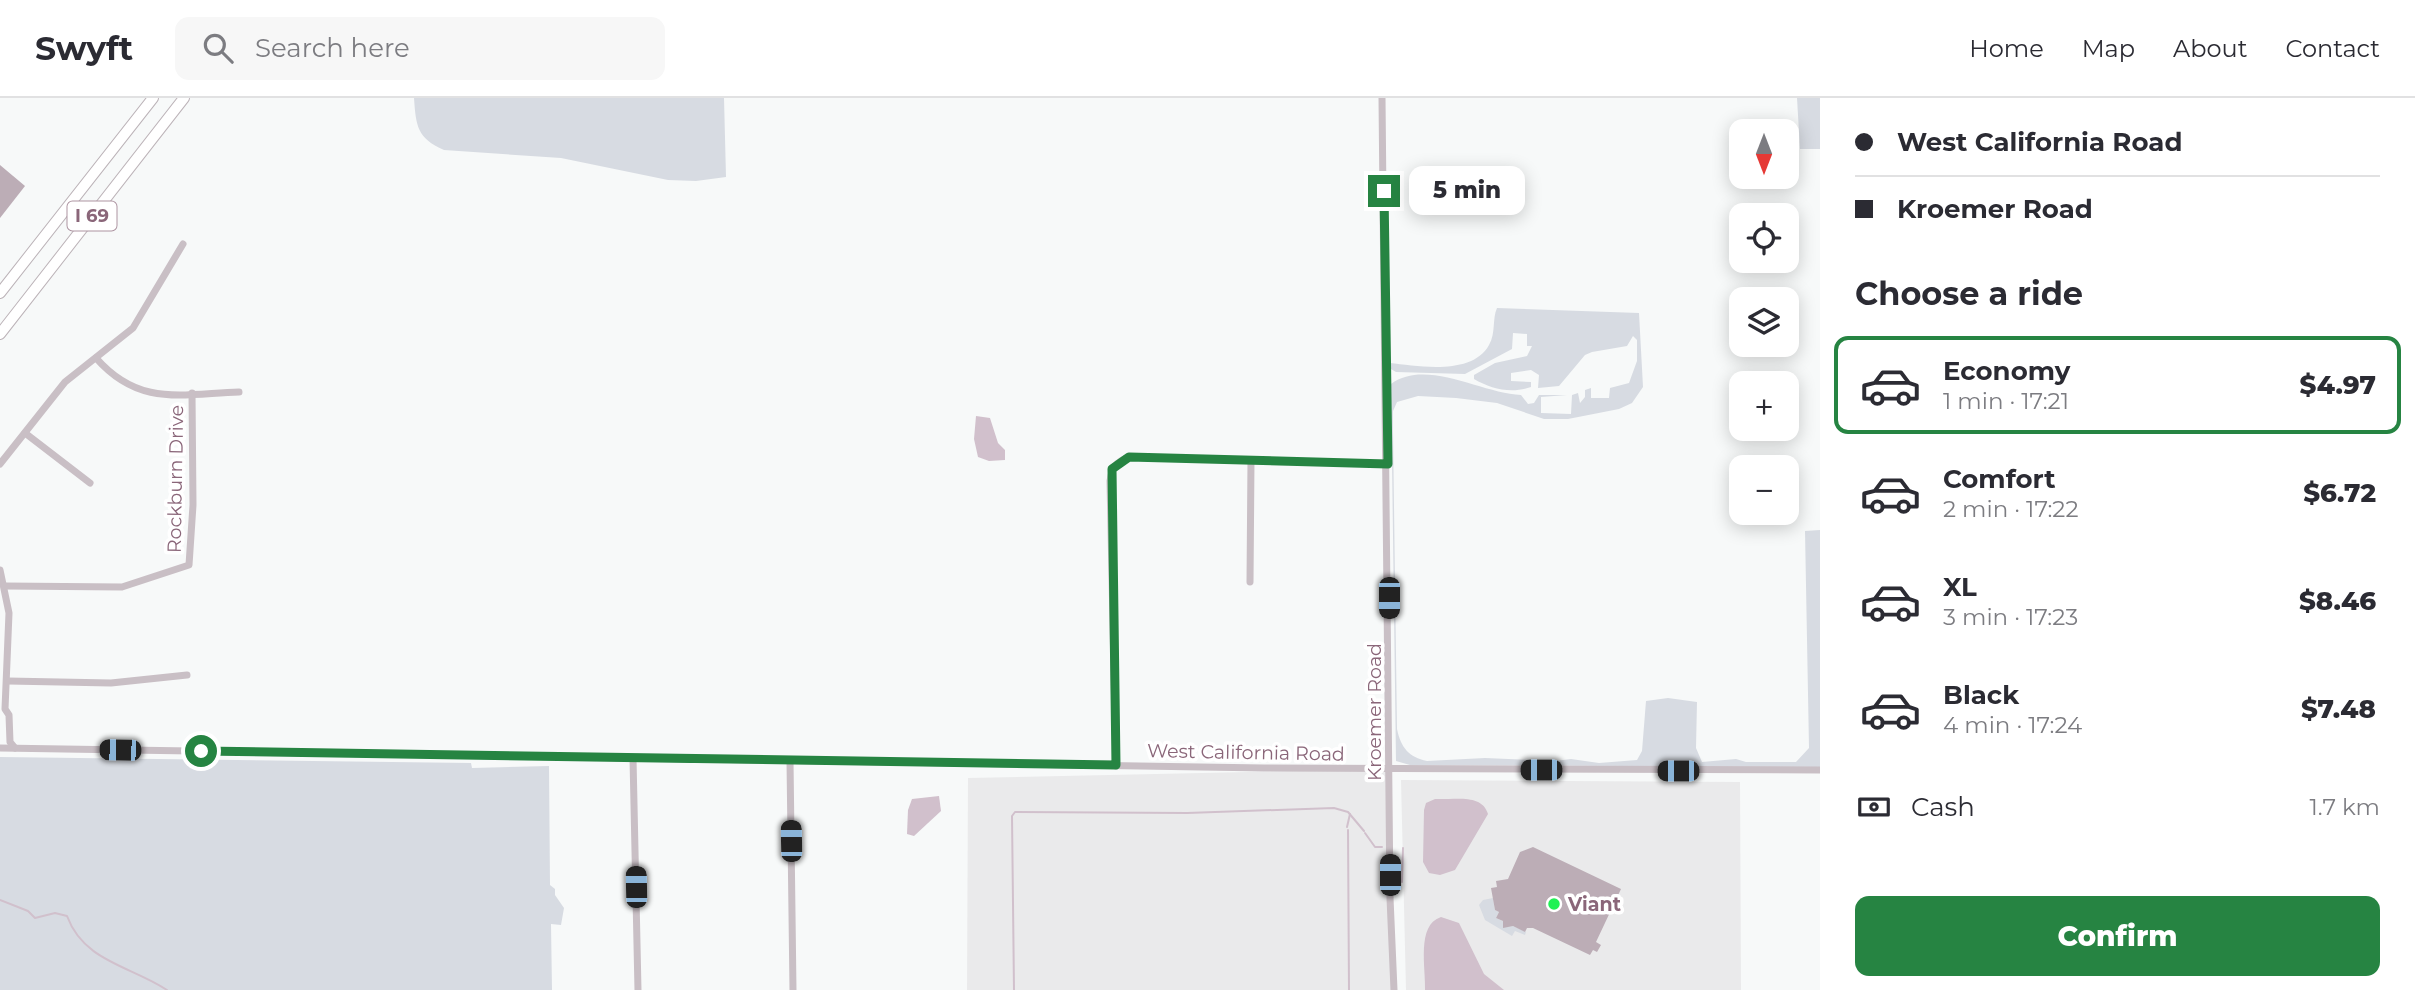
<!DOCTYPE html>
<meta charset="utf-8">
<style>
:root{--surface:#fff;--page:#f7f7f7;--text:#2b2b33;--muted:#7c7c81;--line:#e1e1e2;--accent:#268442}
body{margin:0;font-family:Montserrat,sans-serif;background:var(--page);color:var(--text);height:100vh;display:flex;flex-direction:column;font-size:26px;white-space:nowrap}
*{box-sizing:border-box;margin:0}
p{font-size:23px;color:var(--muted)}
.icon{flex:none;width:38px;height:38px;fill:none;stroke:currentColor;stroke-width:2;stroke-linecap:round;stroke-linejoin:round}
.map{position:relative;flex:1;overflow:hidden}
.details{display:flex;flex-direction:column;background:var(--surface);width:595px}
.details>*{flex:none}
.banner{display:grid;align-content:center;height:154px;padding:0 35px;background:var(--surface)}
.needle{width:46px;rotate:180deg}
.tools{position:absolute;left:1729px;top:21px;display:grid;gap:14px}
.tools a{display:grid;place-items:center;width:70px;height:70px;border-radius:14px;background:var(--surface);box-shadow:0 4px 18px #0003;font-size:35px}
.end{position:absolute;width:32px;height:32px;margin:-16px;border:9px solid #268442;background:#fff;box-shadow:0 0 0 4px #fff}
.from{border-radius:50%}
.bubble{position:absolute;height:49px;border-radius:14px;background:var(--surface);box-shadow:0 4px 18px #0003;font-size:23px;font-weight:800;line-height:49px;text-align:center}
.car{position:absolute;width:21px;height:42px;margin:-21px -10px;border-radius:9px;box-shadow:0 0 5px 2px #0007;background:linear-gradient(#222 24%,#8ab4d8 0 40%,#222 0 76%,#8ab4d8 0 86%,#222 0)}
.banner b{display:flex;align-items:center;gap:24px;height:66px;font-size:26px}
.banner b+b{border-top:2px solid var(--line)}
.banner i{width:18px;height:18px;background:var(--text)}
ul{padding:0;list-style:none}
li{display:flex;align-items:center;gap:21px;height:98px;margin:0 14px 10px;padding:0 21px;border:4px solid transparent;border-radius:14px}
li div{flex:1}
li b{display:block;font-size:26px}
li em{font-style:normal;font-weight:800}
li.active{border-color:var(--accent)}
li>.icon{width:63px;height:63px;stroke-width:1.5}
h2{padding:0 35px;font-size:32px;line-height:84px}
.pay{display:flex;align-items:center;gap:18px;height:77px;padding:0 35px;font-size:26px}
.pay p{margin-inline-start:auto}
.button{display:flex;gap:14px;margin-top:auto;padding:14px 35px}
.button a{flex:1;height:80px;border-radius:14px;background:var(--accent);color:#fff;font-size:28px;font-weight:800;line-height:80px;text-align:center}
header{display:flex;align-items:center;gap:42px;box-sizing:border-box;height:98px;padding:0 35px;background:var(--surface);border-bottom:2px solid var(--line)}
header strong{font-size:33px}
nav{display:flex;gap:38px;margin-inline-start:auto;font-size:24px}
.search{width:490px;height:63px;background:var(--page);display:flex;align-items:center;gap:18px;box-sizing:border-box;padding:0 24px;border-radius:14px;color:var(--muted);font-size:26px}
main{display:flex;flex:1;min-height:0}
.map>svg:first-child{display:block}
.built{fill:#eaeaeb}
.green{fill:#d7dbe2}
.water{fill:#d1c0cc}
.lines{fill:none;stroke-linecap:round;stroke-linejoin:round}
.stream{stroke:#d1c0cc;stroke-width:2}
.building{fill:#bcadb6}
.highway-casing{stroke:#bcb3b8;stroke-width:12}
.minor{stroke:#c9bfc5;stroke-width:7}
.highway{stroke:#fff;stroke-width:10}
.route{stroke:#268442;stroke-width:9}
.poi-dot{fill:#1ff154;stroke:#fff;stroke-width:2.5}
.labels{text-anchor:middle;stroke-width:7;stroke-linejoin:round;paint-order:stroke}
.shield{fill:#fff;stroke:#ad94a1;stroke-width:2}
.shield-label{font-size:18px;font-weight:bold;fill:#8a6679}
.street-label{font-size:19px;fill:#8a6679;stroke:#fff}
.poi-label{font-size:19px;font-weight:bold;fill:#8a6679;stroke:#fff;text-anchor:start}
</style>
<header>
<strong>Swyft</strong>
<div class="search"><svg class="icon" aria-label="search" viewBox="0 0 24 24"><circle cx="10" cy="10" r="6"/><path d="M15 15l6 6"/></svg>Search here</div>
<nav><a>Home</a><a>Map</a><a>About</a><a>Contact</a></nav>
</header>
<main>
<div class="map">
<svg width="1820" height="892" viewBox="0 0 1820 892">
<rect width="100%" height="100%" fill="#f7f9f9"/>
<g class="built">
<path d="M 1390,671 L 1394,892 L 967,892 L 968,680 Z"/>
<path d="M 1401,682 L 1740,684 L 1741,892 L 1406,892 Z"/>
</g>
<g class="green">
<path d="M 414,0 L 724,0 L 726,79 L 696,83 L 668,82 L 561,60 L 444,52 C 417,40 416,28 414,0 Z"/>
<path d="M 1797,0 L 1820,0 L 1820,51 L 1800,51 Z"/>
<path d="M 1497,210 L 1639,215 L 1643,289 L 1632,305 L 1619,311 L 1568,321 L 1544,321 L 1497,305 L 1456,300 L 1418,298 L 1397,304 L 1393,313 L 1393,333 L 1397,631 C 1401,650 1409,659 1427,663 L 1485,660 L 1555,663 L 1571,661 L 1599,665 L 1637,662 L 1642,653 L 1646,603 L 1668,600 L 1697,604 L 1696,650 L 1702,664 L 1736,661 L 1746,664 L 1796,664 L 1809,650 L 1805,433 L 1820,432 L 1820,669 L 1410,667 L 1396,663 L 1391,286 C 1426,260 1483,296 1521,297 L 1528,306 L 1534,305 L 1539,297 L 1567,297 L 1541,299 L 1541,315 L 1571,316 L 1572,297 L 1578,295 L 1580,305 L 1585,299 L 1585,292 L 1591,290 L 1591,300 L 1609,300 L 1610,290 L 1629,285 L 1637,263 L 1637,242 L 1633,238 L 1627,248 L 1592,254 L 1585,257 L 1559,288 L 1538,290 L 1539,277 L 1531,272 L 1511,275 L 1511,283 L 1531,284 L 1531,289 C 1511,296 1491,291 1474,281 L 1474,277 L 1495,265 L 1527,258 L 1532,248 L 1527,248 L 1527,236 L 1513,235 L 1512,251 L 1465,276 L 1396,274 L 1391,271 L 1390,265 C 1418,268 1472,278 1489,247 C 1496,235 1492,221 1497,210 Z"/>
<path d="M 0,659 L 471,665 L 472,670 L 549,668 L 550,787 L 555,791 L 555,797 L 564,810 L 561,827 L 551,826 L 552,892 L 0,892 Z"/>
<path d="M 1493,800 L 1495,812 L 1499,814 L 1496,820 L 1503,823 L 1504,829 L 1513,828 L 1526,834 L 1525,837 L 1515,833 L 1512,838 L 1485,822 L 1479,807 L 1483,802 Z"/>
</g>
<g class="water">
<path d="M 976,318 L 990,320 L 998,345 L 1005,352 L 1005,362 L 989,363 L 978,359 L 974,341 Z"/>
<path d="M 939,698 L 941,713 L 914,738 L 907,736 L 908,712 L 912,701 Z"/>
<path d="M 1435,701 C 1454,702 1482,695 1488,716 L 1455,772 L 1440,777 L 1429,775 L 1423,764 L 1424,712 L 1426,705 Z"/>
<path d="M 1441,819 L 1459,825 L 1484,876 L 1504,892 L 1425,892 C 1426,870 1416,827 1441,819 Z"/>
</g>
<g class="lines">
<g class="stream">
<path d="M 1347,729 L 1350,716"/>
<path d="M 1348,732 L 1349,892"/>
<path d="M 1365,735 L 1375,749 L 1382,749"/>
<path d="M 1402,784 L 1403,750"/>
<path d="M 0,802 L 28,813 L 35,820 L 55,815 L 67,818 C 84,864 131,868 167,892"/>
<path d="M 1014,892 L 1012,718 L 1015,714 L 1187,715 L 1334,710 L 1348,714 L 1364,733"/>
</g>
</g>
<g class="building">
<path d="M 0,67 L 25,88 L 0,120 Z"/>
<path d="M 1533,749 L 1621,791 L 1596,844 L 1601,847 L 1597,854 L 1593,852 L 1590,857 L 1533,830 L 1527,830 L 1525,834 L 1513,828 L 1503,830 L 1503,823 L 1496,820 L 1499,814 L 1495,812 L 1491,790 L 1497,789 L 1496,783 L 1508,781 L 1520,754 Z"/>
</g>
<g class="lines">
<g class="highway-casing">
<g id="highway">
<path d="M 0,195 L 153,0"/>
<path d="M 0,236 L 184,0"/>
</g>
</g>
<g class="minor">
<path d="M 1382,0 L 1390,800 L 1394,892"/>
<path d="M 96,260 C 139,309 181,296 239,294"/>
<path d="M 25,335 L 90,385"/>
<path d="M 0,366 L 65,284 L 133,230 L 183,146"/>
<path d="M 0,472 L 9,515 L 5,611 L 9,617 L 10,644 L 15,650"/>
<path d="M 1250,484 L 1251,362"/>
<path d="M 5,488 L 122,489 L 189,467 L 193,407 L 192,295"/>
<path d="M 8,583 L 111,585 L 187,577"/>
<path d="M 0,650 L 1264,670 L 1820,672"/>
<path d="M 633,660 L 638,892"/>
<path d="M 790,663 L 793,892"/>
<path d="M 1116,668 L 1110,383 C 1112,369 1116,364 1129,359 L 1388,366"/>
</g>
<use href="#highway" class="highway"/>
</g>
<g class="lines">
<path class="route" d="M 201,653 L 1116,667 L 1112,371 L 1129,359 L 1388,366 L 1384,93"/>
</g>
<circle class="poi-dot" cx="1554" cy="806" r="7"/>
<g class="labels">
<rect class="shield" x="67.5" y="103.5" width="49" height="29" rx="5"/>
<g class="shield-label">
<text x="92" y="124">I 69</text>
</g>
<g class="street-label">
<text transform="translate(175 381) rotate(-89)" y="7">Rockburn Drive</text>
<text transform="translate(1374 614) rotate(-90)" y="7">Kroemer Road</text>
<text transform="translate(1246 654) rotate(1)" y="7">West California Road</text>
</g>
<g class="poi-label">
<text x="1568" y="813">Viant</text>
</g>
</g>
</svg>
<div class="tools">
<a><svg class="needle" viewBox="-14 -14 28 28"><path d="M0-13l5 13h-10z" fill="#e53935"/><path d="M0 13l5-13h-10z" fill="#7c7c81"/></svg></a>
<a><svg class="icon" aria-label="locate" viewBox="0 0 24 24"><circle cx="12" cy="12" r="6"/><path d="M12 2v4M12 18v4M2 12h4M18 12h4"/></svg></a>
<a><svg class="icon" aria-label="layers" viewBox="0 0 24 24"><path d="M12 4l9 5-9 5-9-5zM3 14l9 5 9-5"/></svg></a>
<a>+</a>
<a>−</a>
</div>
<i class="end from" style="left:201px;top:653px"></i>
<i class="end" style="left:1384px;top:93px"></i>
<div class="bubble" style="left:1409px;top:68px;width:116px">5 min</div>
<i class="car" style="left:1389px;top:500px;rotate:180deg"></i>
<i class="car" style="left:120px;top:652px;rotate:271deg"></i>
<i class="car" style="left:1541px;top:672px;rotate:270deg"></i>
<i class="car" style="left:1678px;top:673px;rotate:270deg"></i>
<i class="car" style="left:791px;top:743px;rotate:359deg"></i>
<i class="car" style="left:1390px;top:777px;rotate:0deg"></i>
<i class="car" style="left:636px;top:789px;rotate:359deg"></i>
</div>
<section class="details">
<div class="banner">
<b><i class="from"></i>West California Road</b>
<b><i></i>Kroemer Road</b>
</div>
<h2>Choose a ride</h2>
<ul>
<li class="active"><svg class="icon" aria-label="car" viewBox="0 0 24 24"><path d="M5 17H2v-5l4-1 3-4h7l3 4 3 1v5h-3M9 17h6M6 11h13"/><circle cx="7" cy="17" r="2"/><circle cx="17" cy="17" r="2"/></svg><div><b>Economy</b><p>1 min · 17:21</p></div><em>$4.97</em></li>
<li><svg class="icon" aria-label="car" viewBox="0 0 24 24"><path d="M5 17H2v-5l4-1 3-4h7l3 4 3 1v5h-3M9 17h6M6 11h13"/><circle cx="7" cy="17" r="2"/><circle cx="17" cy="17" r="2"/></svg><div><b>Comfort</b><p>2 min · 17:22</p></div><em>$6.72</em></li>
<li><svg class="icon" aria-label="car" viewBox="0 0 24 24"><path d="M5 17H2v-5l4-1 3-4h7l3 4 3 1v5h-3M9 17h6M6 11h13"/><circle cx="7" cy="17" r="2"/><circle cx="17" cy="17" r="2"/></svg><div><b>XL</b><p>3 min · 17:23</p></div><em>$8.46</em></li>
<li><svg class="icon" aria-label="car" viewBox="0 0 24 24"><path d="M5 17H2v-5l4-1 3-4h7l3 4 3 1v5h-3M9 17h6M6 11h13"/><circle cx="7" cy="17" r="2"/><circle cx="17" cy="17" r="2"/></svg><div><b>Black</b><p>4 min · 17:24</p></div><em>$7.48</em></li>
</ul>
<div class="pay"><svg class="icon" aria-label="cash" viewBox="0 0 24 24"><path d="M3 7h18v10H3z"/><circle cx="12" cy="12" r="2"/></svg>Cash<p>1.7 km</p></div>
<div class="button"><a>Confirm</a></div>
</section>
</main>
